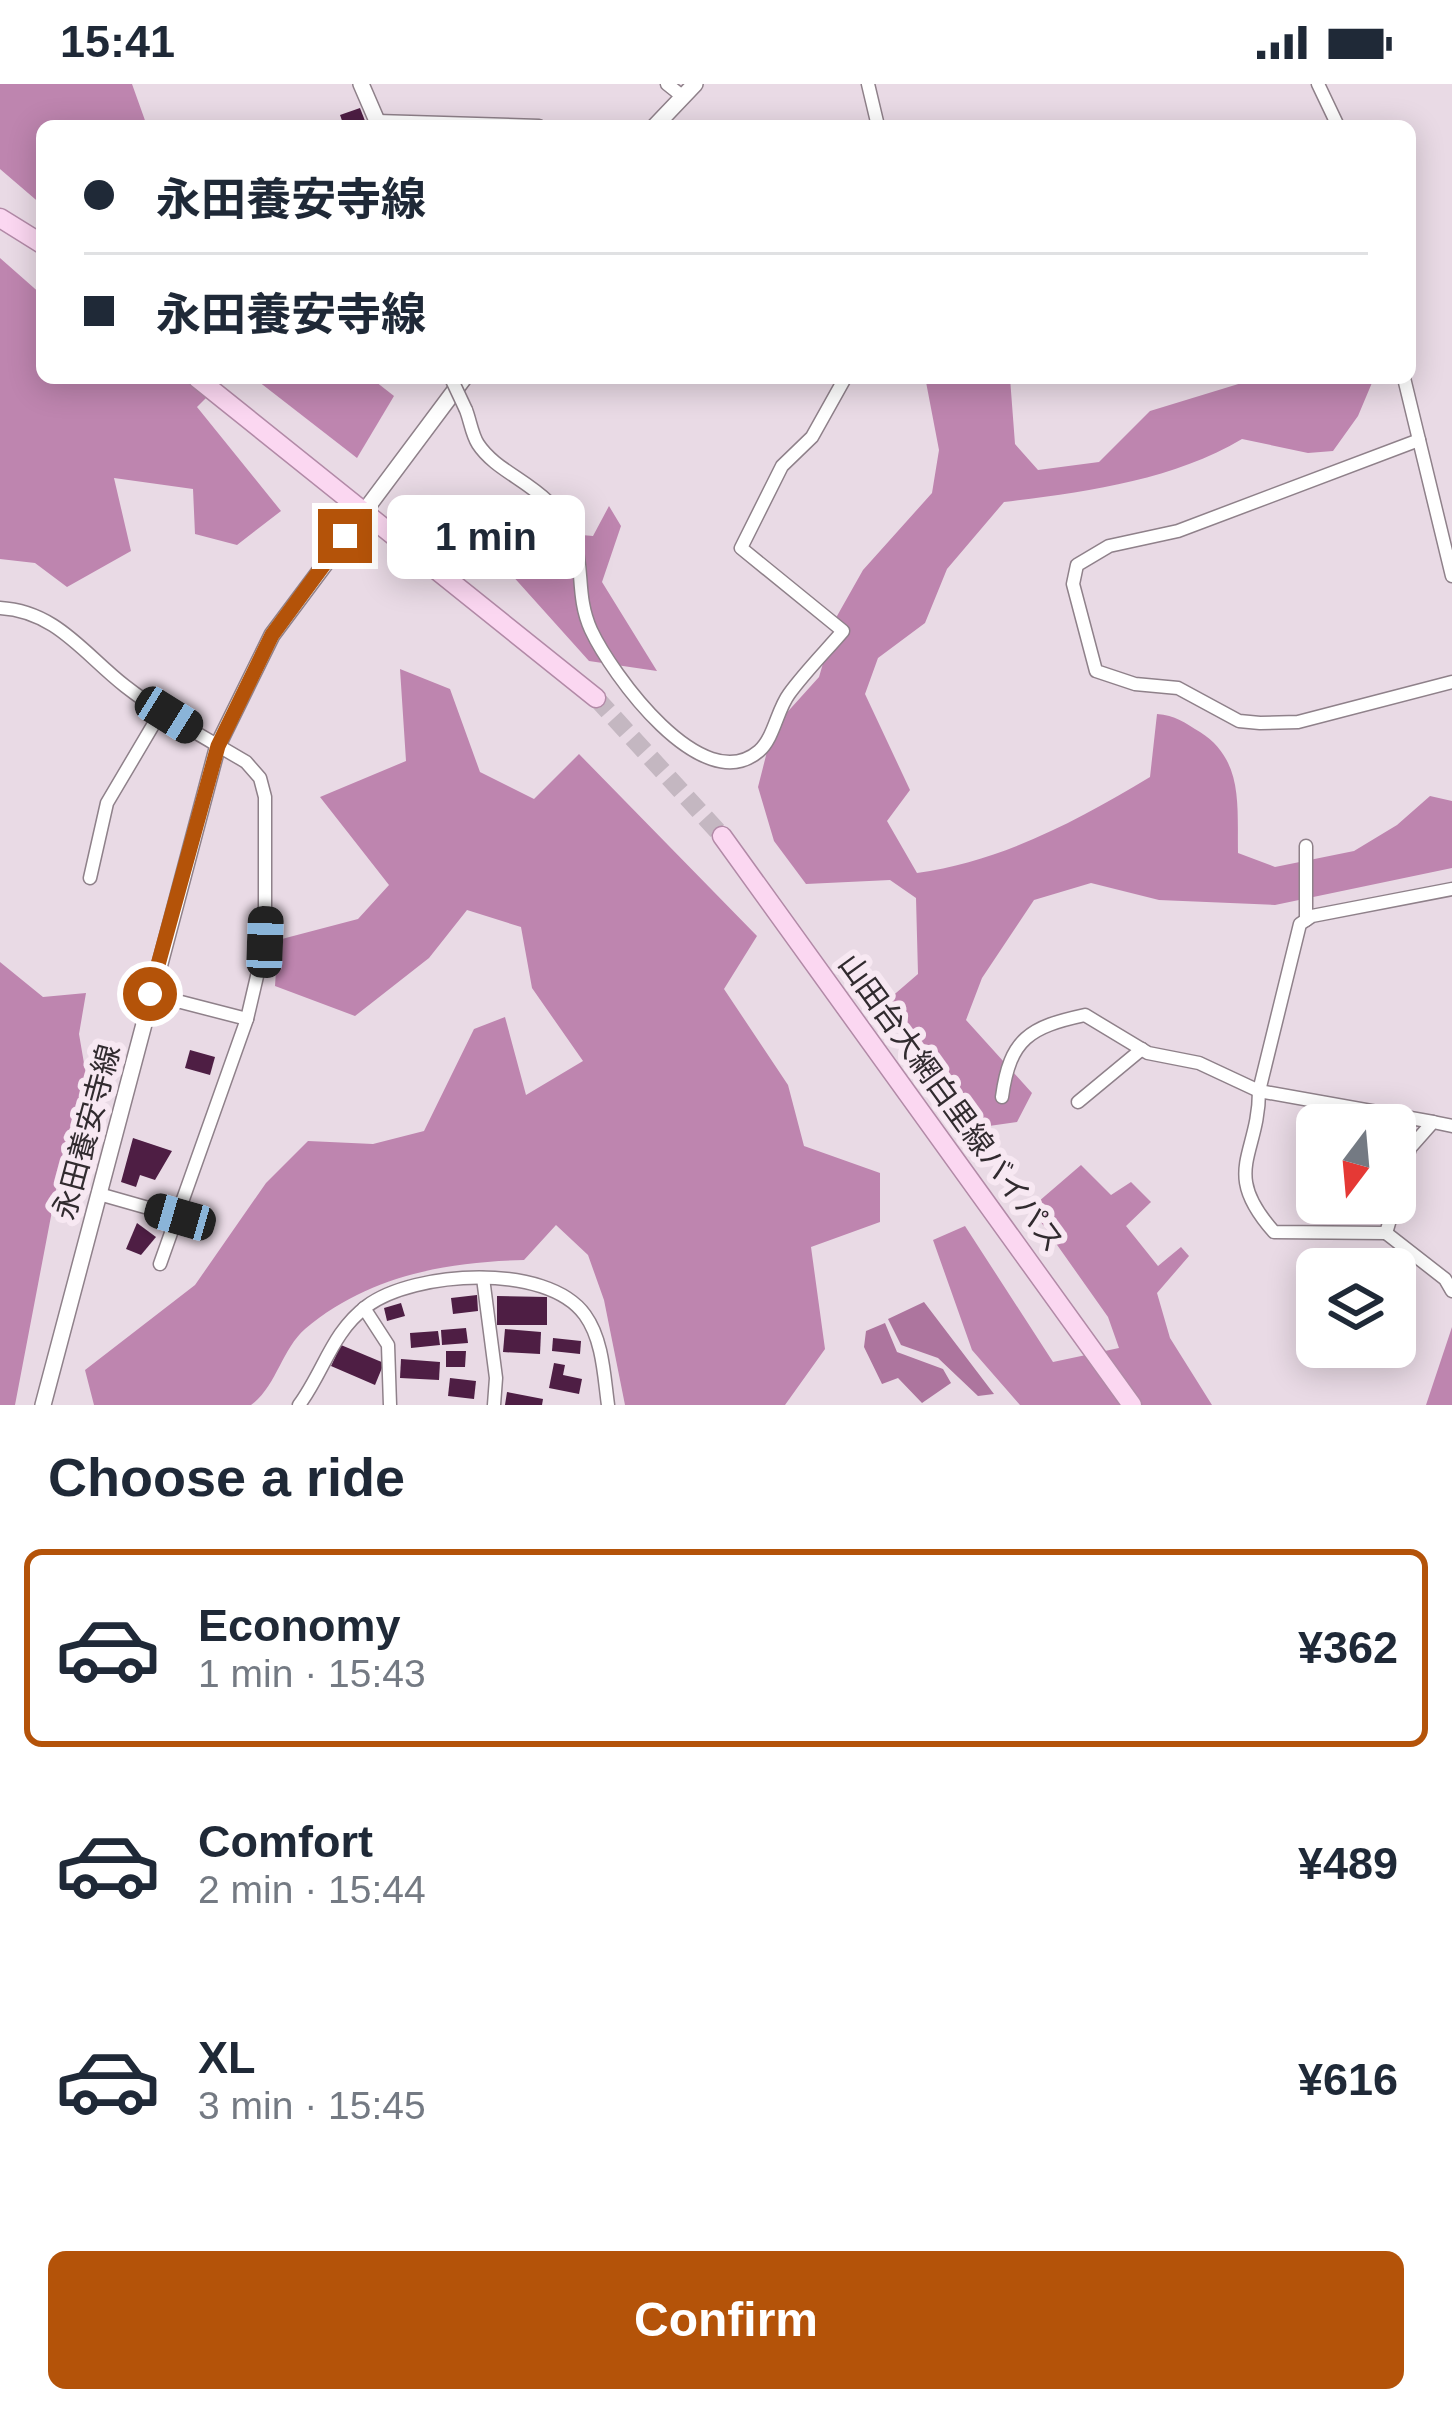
<!DOCTYPE html>
<meta charset="utf-8">
<style>
:root{--surface:#fff;--page:#f6f6f7;--text:#1f2937;--muted:#747a83;--line:#e0e1e3;--accent:#b45309}
body{margin:0;font-family:Helvetica,"Noto Sans JP",sans-serif;background:var(--page);color:var(--text);height:100vh;display:flex;flex-direction:column;font-size:45px;white-space:nowrap}
*{box-sizing:border-box;margin:0}
p{font-size:39px;color:var(--muted)}
.icon{flex:none;width:66px;height:66px;fill:none;stroke:currentColor;stroke-width:2;stroke-linecap:round;stroke-linejoin:round}
.map{position:relative;height:1321px;overflow:hidden}
.side{display:flex;flex-direction:column;background:var(--surface);flex:1}
.side>*{flex:none}
.top-card{position:absolute;left:36px;top:36px;width:1380px;height:264px;border-radius:18px;box-shadow:0 6px 30px #0003;display:grid;align-content:center;height:264px;padding:0 48px;background:var(--surface)}
.needle{width:78px;rotate:196deg}
.controls{position:absolute;left:1296px;top:1020px;display:grid;gap:24px}
.controls a{display:grid;place-items:center;width:120px;height:120px;border-radius:18px;background:var(--surface);box-shadow:0 6px 30px #0003;font-size:60px}
.end{position:absolute;width:54px;height:54px;margin:-27px;border:15px solid #b45309;background:#fff;box-shadow:0 0 0 6px #fff}
.from{border-radius:50%}
.bubble{position:absolute;height:84px;border-radius:18px;background:var(--surface);box-shadow:0 6px 30px #0003;font-size:39px;font-weight:800;line-height:84px;text-align:center}
.car{position:absolute;width:36px;height:72px;margin:-36px -18px;border-radius:15px;box-shadow:0 0 9px 3px #0007;background:linear-gradient(#222 24%,#8ab4d8 0 40%,#222 0 76%,#8ab4d8 0 86%,#222 0)}
.top-card b{display:flex;align-items:center;gap:42px;height:114px;font-size:45px}
.top-card b+b{border-top:3px solid var(--line)}
.top-card i{width:30px;height:30px;background:var(--text)}
ul{padding:0;list-style:none}
li{display:flex;align-items:center;gap:36px;height:198px;margin:0 24px 18px;padding:0 24px;border:6px solid transparent;border-radius:18px}
li div{flex:1}
li b{display:block;font-size:45px}
li em{font-style:normal;font-weight:800}
li.current{border-color:var(--accent)}
li>.icon{width:108px;height:108px;stroke-width:1.5}
h2{padding:0 48px;font-size:54px;line-height:144px}
.primary-button{display:flex;gap:24px;margin-top:auto;padding:24px 48px}
.primary-button a{flex:1;height:138px;border-radius:18px;background:var(--accent);color:#fff;font-size:48px;font-weight:800;line-height:138px;text-align:center}
.status{display:flex;justify-content:space-between;align-items:center;height:84px;padding:0 60px;background:var(--surface);direction:ltr}
.status svg{height:33px;fill:currentColor}
.map>svg:first-child{display:block}
.forest{fill:#be85af}
.water{fill:#ad759e}
.building{fill:#4e1e44}
.lines{fill:none;stroke-linecap:round;stroke-linejoin:round}
.primary-tunnel{stroke:#c4b7c1;stroke-width:18;stroke-dasharray:18 9;stroke-linecap:butt}
.minor-casing{stroke:#8f818a;stroke-width:15}
.tertiary-casing{stroke:#8f818a;stroke-width:18}
.primary-casing{stroke:#b28aa7;stroke-width:21}
.minor{stroke:#fff;stroke-width:12}
.tertiary{stroke:#fff;stroke-width:15}
.primary{stroke:#fbd7f1;stroke-width:18}
.minor-bridge-casing{stroke:#8f818a;stroke-width:15;stroke-linecap:butt}
.minor-bridge{stroke:#fff;stroke-width:12}
.route{stroke:#b45309;stroke-width:15}
.labels{text-anchor:middle;stroke-width:12;stroke-linejoin:round;paint-order:stroke}
.street-label{font-size:30px;fill:#312b2f;stroke:#f7e8f2}
</style>
<div class="status"><b>15:41</b><svg viewBox="0 0 49 12"><path d="M0 12V9h3v3zM5 12V6h3v6zM10 12V3h3v9zM15 12V0h3v12zM26 1h20v11H26zM47 4h2v5h-2z"/></svg></div>
<div class="map">
<svg width="1452" height="1321" viewBox="0 0 1452 1321">
<rect width="100%" height="100%" fill="#e9dae5"/>
<g class="forest">
<path d="M 0,0 L 132,0 L 147,42 L 42,42 L 42,121 L 0,85 Z"/>
<path d="M 0,174 L 42,211 L 42,294 L 226,294 L 197,323 L 281,427 L 237,461 L 195,450 L 193,405 L 114,394 L 131,467 L 67,503 L 35,479 L 0,475 Z"/>
<path d="M 254,294 L 371,294 L 394,312 L 357,374 Z"/>
<path d="M 930,294 L 1010,294 L 1015,360 L 1038,386 L 1099,378 L 1150,327 L 1258,294 L 1374,294 L 1358,332 L 1333,367 L 1308,369 L 1242,355 C 1171,397 1085,408 1004,418 L 947,485 L 925,539 L 878,574 L 865,610 L 910,706 L 887,737 L 917,789 C 1002,777 1077,737 1150,693 L 1157,630 C 1175,631 1185,639 1200,648 C 1244,676 1237,722 1238,769 L 1275,783 L 1354,767 L 1397,741 L 1430,712 L 1452,717 L 1452,784 L 1275,821 L 1159,816 L 1091,799 L 1034,816 L 982,894 L 966,936 L 1032,1009 L 1017,1038 L 968,1045 L 924,981 L 889,915 L 918,890 L 916,814 L 890,796 L 806,800 L 774,757 L 758,703 L 773,644 L 819,593 L 837,532 L 863,486 L 932,409 L 939,366 L 926,298 Z"/>
<path d="M 484,419 L 536,447 L 593,452 L 609,422 L 621,442 L 602,498 L 657,587 L 589,577 L 466,440 Z"/>
<path d="M 400,585 L 450,605 L 480,688 L 534,715 L 579,670 L 757,852 L 724,905 L 788,1001 L 804,1062 L 880,1089 L 880,1138 L 811,1163 L 825,1265 L 785,1321 L 625,1321 L 604,1216 L 588,1171 L 556,1141 L 524,1176 C 445,1178 368,1192 305,1245 C 282,1265 276,1303 251,1321 L 94,1321 L 85,1286 L 195,1201 L 266,1099 L 308,1057 L 373,1060 L 424,1047 L 474,945 L 505,933 L 526,1011 L 583,977 L 532,904 L 521,843 L 467,826 L 429,874 L 355,932 L 275,902 L 278,856 L 358,835 L 389,801 L 320,713 L 406,677 Z"/>
<path d="M 0,878 L 43,913 L 86,909 L 79,950 L 86,991 L 60,1085 L 15,1321 L 0,1321 Z"/>
<path d="M 1081,1081 L 1111,1111 L 1131,1098 L 1151,1118 L 1126,1142 L 1158,1182 L 1181,1163 L 1189,1172 L 1157,1209 L 1170,1254 L 1212,1321 L 1020,1321 L 972,1266 L 933,1156 L 965,1142 L 1053,1278 L 1119,1264 L 1108,1233 L 1031,1124 Z"/>
<path d="M 1452,1243 L 1452,1321 L 1426,1321 Z"/>
</g>
<g class="water">
<path d="M 924,1218 L 994,1310 L 978,1312 L 938,1274 L 901,1261 L 888,1235 Z"/>
<path d="M 885,1239 L 897,1268 L 943,1285 L 951,1299 L 922,1319 L 898,1294 L 882,1300 L 864,1263 L 866,1247 Z"/>
</g>
<g class="building">
<path d="M 360,24 L 367,42 L 344,42 L 340,31 Z"/>
<path d="M 190,966 L 215,973 L 210,991 L 185,984 Z"/>
<path d="M 133,1054 L 172,1067 L 155,1096 L 140,1091 L 136,1103 L 121,1098 Z"/>
<path d="M 137,1139 L 156,1153 L 141,1171 L 126,1165 Z"/>
<path d="M 477,1211 L 478,1227 L 453,1230 L 451,1214 Z"/>
<path d="M 497,1212 L 547,1213 L 547,1241 L 497,1241 Z"/>
<path d="M 401,1219 L 405,1232 L 387,1237 L 384,1224 Z"/>
<path d="M 466,1244 L 468,1259 L 442,1261 L 441,1246 Z"/>
<path d="M 505,1245 L 541,1248 L 540,1270 L 503,1268 Z"/>
<path d="M 438,1247 L 440,1261 L 411,1264 L 410,1249 Z"/>
<path d="M 553,1254 L 581,1257 L 580,1270 L 552,1267 Z"/>
<path d="M 341,1261 L 384,1279 L 375,1301 L 331,1282 Z"/>
<path d="M 446,1267 L 466,1267 L 465,1283 L 446,1283 Z"/>
<path d="M 401,1275 L 440,1278 L 439,1296 L 400,1294 Z"/>
<path d="M 554,1279 L 565,1281 L 563,1291 L 582,1295 L 579,1310 L 549,1304 Z"/>
<path d="M 450,1294 L 476,1297 L 474,1315 L 448,1312 Z"/>
<path d="M 507,1308 L 543,1315 L 542,1321 L 505,1321 Z"/>
</g>
<g class="lines">
<path class="primary-tunnel" d="M 596,614 L 722,752"/>
<g class="minor-casing">
<g id="minor">
<path d="M 667,0 L 682,12"/>
<path d="M 868,0 L 878,42"/>
<path d="M 1318,0 L 1338,42"/>
<path d="M 378,41 L 377,37 L 539,42"/>
<path d="M 1404,294 L 1452,492"/>
<path d="M 466,326 C 470,336 472,351 478,360 C 501,395 552,400 574,457 C 584,484 576,513 591,546 C 611,589 702,716 759,667 C 774,654 777,626 789,610 C 805,588 825,568 843,547 L 741,464 L 782,382 L 812,353 L 845,294"/>
<path d="M 1419,356 L 1178,447 L 1109,462 L 1077,481 L 1073,500 L 1096,587 L 1135,600 L 1178,604 L 1239,637 L 1260,639 L 1298,638 L 1452,598"/>
<path d="M 0,524 C 56,527 84,570 125,602 C 162,631 206,654 246,678 L 260,694 L 265,713 L 265,858 L 247,935 L 160,1180"/>
<path d="M 1306,762 L 1306,836"/>
<path d="M 90,794 L 107,719 L 162,626"/>
<path d="M 150,910 L 247,935"/>
<path d="M 1002,1013 C 1010,954 1030,943 1085,931 L 1148,969 L 1199,979 L 1259,1007 L 1433,1038"/>
<path d="M 1078,1018 L 1142,965"/>
<path d="M 99,1110 L 180,1133"/>
<path d="M 1395,1117 L 1410,1064 L 1433,1038 L 1452,1042"/>
<path d="M 1395,1119 L 1386,1149 L 1274,1148 C 1220,1087 1259,1072 1259,1007 L 1300,840 L 1312,832 L 1452,805"/>
<path d="M 1386,1149 L 1445,1195 L 1452,1207"/>
<path d="M 483,1194 L 496,1294 L 494,1321"/>
<path d="M 364,1224 L 388,1261 L 390,1321"/>
<path d="M 299,1321 C 324,1287 332,1248 367,1222 C 414,1187 547,1178 585,1231 C 603,1256 604,1292 608,1321"/>
</g>
</g>
<g class="tertiary-casing">
<g id="tertiary">
<path d="M 361,0 L 377,37"/>
<path d="M 655,42 L 695,0"/>
<path d="M 43,1321 L 218,661 L 272,551 L 464,294"/>
</g>
</g>
<g class="primary-casing">
<g id="primary">
<path d="M 0,134 L 42,160"/>
<path d="M 197,294 L 596,614"/>
<path d="M 722,752 L 1132,1321"/>
</g>
</g>
<use href="#minor" class="minor"/>
<use href="#tertiary" class="tertiary"/>
<use href="#primary" class="primary"/>
<g class="minor-bridge-casing">
<path id="minor-bridge" d="M 451,294 L 466,326"/>
</g>
<use href="#minor-bridge" class="minor-bridge"/>
</g>
<g class="lines">
<path class="route" d="M 150,910 L 218,662 L 272,551 L 345,452"/>
</g>
<g class="labels">
<g class="street-label">
<text transform="translate(951 1019) rotate(54)" y="10">山田台大網白里線バイパス</text>
<text transform="translate(87 1048) rotate(-75)" y="10">永田養安寺線</text>
</g>
</g>
</svg>
<div class="controls">
<a><svg class="needle" viewBox="-14 -14 28 28"><path d="M0-13l5 13h-10z" fill="#e53935"/><path d="M0 13l5-13h-10z" fill="#747a83"/></svg></a>
<a><svg class="icon" aria-label="layers" viewBox="0 0 24 24"><path d="M12 4l9 5-9 5-9-5zM3 14l9 5 9-5"/></svg></a>
</div>
<i class="end from" style="left:150px;top:910px"></i>
<i class="end" style="left:345px;top:452px"></i>
<div class="bubble" style="left:387px;top:411px;width:198px">1 min</div>
<i class="car" style="left:169px;top:631px;rotate:122deg"></i>
<i class="car" style="left:265px;top:858px;rotate:2deg"></i>
<i class="car" style="left:180px;top:1133px;rotate:286deg"></i>
<div class="top-card">
<b><i class="from"></i>永田養安寺線</b>
<b><i></i>永田養安寺線</b>
</div>
</div>
<section class="side">
<h2>Choose a ride</h2>
<ul>
<li class="current"><svg class="icon" aria-label="car" viewBox="0 0 24 24"><path d="M5 17H2v-5l4-1 3-4h7l3 4 3 1v5h-3M9 17h6M6 11h13"/><circle cx="7" cy="17" r="2"/><circle cx="17" cy="17" r="2"/></svg><div><b>Economy</b><p>1 min · 15:43</p></div><em>¥362</em></li>
<li><svg class="icon" aria-label="car" viewBox="0 0 24 24"><path d="M5 17H2v-5l4-1 3-4h7l3 4 3 1v5h-3M9 17h6M6 11h13"/><circle cx="7" cy="17" r="2"/><circle cx="17" cy="17" r="2"/></svg><div><b>Comfort</b><p>2 min · 15:44</p></div><em>¥489</em></li>
<li><svg class="icon" aria-label="car" viewBox="0 0 24 24"><path d="M5 17H2v-5l4-1 3-4h7l3 4 3 1v5h-3M9 17h6M6 11h13"/><circle cx="7" cy="17" r="2"/><circle cx="17" cy="17" r="2"/></svg><div><b>XL</b><p>3 min · 15:45</p></div><em>¥616</em></li>
</ul>
<div class="primary-button"><a>Confirm</a></div>
</section>
